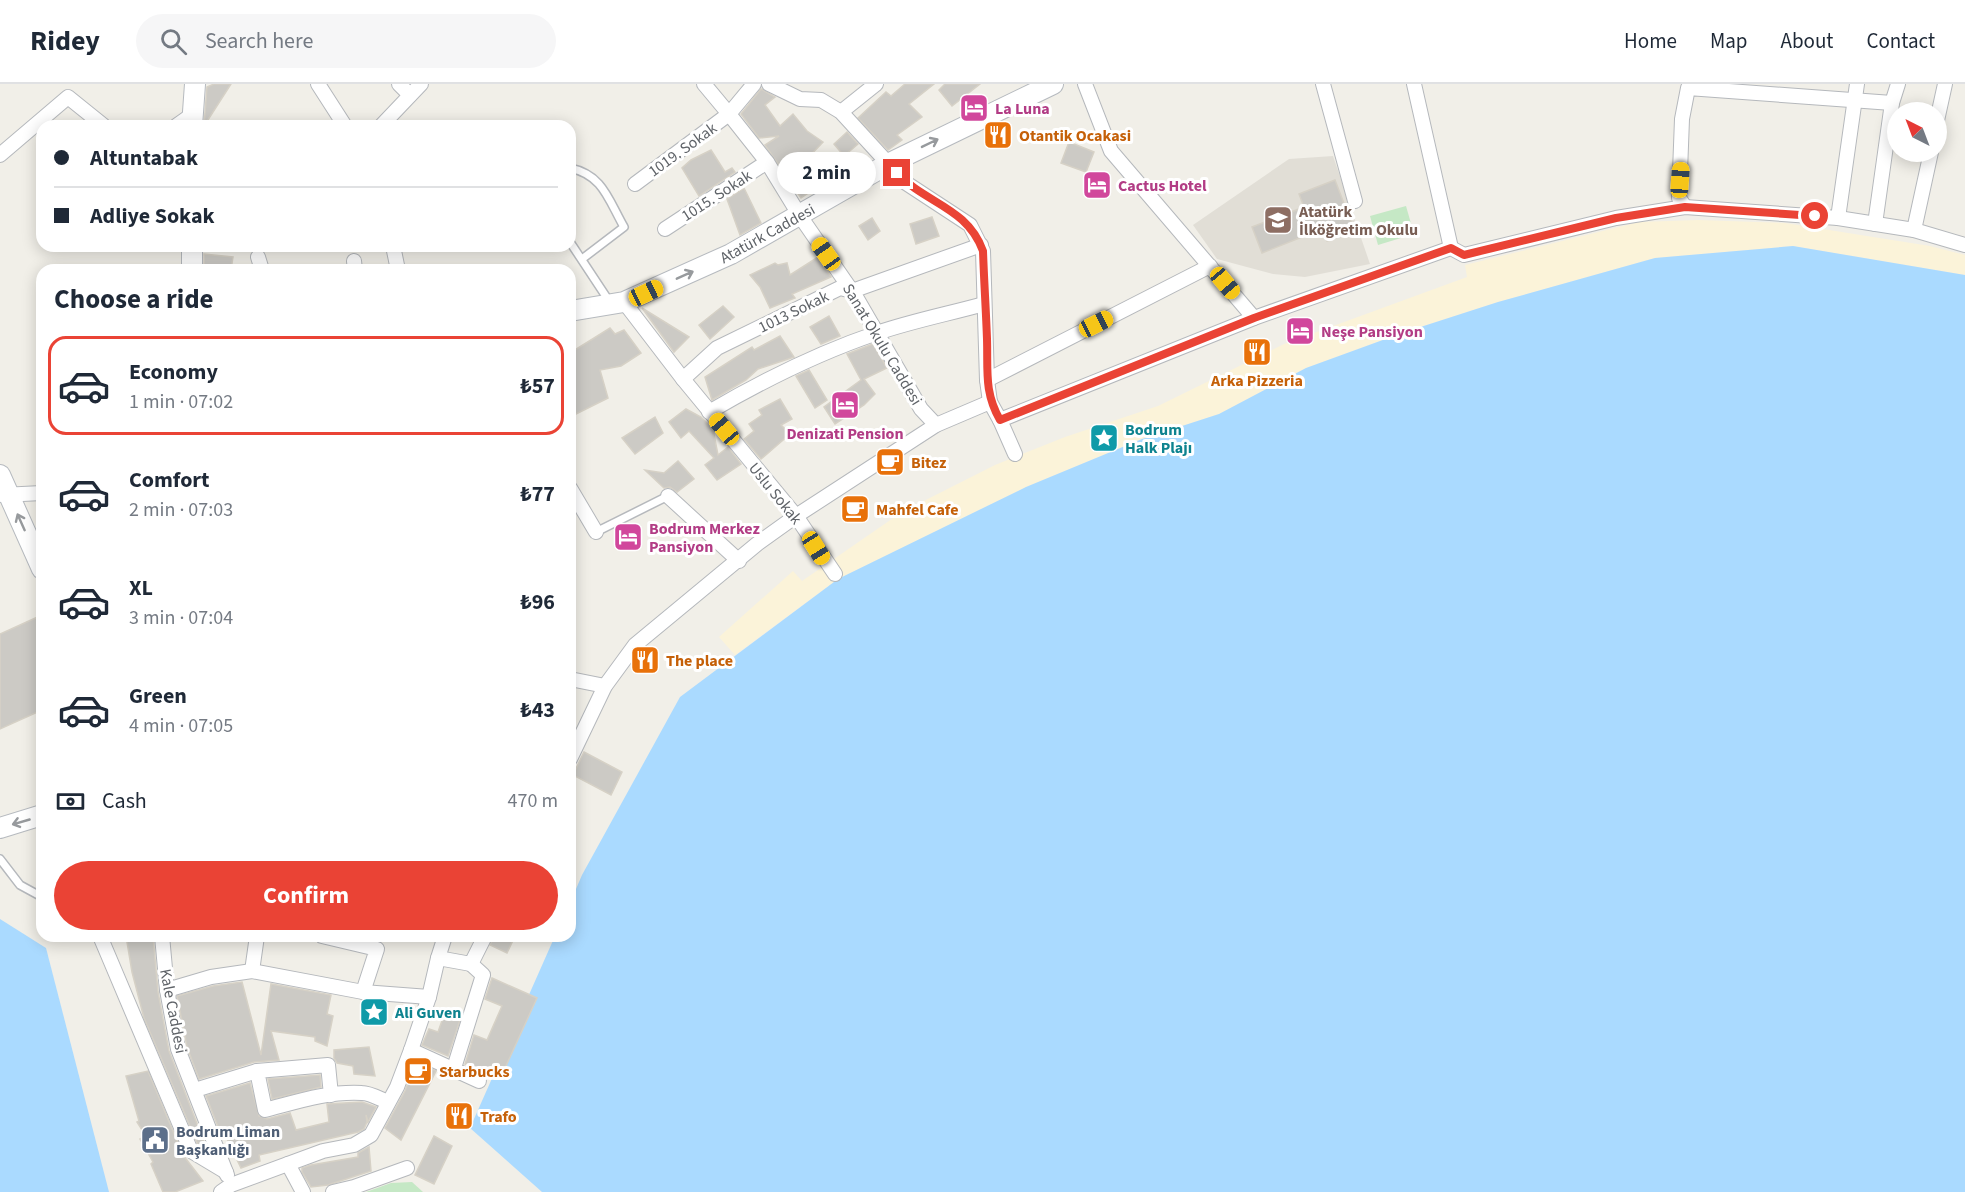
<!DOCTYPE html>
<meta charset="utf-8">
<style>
:root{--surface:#fff;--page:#f6f6f7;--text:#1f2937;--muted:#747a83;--line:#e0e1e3;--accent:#ea4335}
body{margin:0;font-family:"Source Sans 3",sans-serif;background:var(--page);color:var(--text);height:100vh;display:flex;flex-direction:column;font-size:22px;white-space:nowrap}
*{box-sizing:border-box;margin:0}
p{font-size:20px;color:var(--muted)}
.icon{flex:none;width:33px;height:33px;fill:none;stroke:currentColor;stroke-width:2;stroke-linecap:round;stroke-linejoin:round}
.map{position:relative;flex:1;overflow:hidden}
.panel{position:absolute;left:36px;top:180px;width:540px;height:678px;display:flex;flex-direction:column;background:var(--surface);border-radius:18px;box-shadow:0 3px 15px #0003}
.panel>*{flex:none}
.hud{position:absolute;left:36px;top:36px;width:540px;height:132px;border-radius:18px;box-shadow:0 3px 15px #0003;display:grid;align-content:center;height:132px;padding:0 18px;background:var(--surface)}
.needle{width:39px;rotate:318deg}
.controls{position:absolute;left:1887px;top:18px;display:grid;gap:12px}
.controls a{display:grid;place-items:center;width:60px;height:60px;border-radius:50%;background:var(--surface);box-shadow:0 3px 15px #0003;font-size:30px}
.end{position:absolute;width:27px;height:27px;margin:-14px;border:8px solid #ea4335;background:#fff;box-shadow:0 0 0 3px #fff}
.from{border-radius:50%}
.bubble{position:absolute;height:42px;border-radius:21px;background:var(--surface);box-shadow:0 3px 15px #0003;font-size:20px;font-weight:700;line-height:42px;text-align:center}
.car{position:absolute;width:18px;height:36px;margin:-18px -9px;border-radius:8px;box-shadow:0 0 4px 2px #0007;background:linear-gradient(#f5c518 24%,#345 0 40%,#f5c518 0 76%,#345 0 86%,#f5c518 0)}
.hud b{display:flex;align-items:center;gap:21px;height:57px;font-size:22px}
.hud b+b{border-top:2px solid var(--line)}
.hud i{width:15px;height:15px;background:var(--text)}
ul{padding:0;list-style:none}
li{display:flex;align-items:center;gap:18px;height:99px;margin:0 12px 9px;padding:0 6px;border:3px solid transparent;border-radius:18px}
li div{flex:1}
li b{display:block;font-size:22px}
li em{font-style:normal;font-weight:700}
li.active{border-color:var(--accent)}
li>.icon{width:54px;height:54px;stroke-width:1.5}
h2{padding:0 18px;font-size:27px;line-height:72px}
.pay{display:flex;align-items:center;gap:15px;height:66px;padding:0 18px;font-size:22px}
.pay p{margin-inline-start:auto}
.primary-button{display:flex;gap:12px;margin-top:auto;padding:12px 18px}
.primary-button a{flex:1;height:69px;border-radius:36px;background:var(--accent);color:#fff;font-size:24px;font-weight:700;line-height:69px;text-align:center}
header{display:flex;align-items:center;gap:36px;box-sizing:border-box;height:84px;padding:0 30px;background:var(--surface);border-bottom:2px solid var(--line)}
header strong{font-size:28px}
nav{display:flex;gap:33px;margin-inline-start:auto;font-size:21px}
.search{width:420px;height:54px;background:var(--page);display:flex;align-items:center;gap:15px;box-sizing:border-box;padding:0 21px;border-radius:33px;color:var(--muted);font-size:22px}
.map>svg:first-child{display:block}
.education{fill:#e1ded6}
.green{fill:#c5e8c5}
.sand{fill:#fbf3d9}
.water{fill:#aadaff}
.building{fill:#cccac5;stroke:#d6d1c6;stroke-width:1.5}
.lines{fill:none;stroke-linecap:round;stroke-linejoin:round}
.lane-casing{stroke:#b5b8bc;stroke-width:10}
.street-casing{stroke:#b5b8bc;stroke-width:16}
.secondary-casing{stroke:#b6babf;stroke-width:22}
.lane{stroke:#fff;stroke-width:7}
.street{stroke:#fff;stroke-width:14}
.secondary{stroke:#fff;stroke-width:20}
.oneway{stroke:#979a9d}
.route{stroke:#ea4335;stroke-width:8}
.labels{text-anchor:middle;stroke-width:6;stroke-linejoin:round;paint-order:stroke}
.hotel-label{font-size:16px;font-weight:bold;fill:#b23c85;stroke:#fff;text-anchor:start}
.food-label{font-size:16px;font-weight:bold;fill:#c56008;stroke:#fff;text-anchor:start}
.street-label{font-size:16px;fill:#5f6368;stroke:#fff}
.education-label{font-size:16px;font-weight:bold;fill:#785e54;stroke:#fff;text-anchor:start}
.culture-label{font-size:16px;font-weight:bold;fill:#0d838f;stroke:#fff;text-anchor:start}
.service-label{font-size:16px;font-weight:bold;fill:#4e5e75;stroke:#fff;text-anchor:start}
</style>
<header>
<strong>Ridey</strong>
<div class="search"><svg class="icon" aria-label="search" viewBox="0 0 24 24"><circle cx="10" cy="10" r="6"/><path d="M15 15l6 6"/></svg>Search here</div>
<nav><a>Home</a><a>Map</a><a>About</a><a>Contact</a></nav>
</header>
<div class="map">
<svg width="1965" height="1108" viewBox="0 0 1965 1108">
<rect width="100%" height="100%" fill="#f1efe8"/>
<path class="education" d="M 1333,72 L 1370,180 L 1305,193 L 1273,190 L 1217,175 L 1193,141 L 1289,75 Z"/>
<g class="green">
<path d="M 1406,122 L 1414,150 L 1378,161 L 1370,132 Z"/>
<path d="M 412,1098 L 423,1108 L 366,1108 L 391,1099 Z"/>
</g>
<path class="sand" d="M 1698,136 L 1785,139 L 1930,162 L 1965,171 L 1965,191 L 1793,162 L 1655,174 L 1498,218 L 1402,249 L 1306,284 L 1219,330 L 1142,355 L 1026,403 L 838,495 L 735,571 L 719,553 L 793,487 L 802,497 L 902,428 L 995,381 L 1065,353 L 1158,322 L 1284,260 L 1467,193 L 1465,181 L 1639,138 Z"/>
<g class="water">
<path d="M 1793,162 L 1965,191 L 1965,1108 L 542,1108 L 470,1044 L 555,852 L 570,852 L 570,819 L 582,791 L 680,613 L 838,495 L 1026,403 L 1142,355 L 1219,330 L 1306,284 L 1402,249 L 1498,218 L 1655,174 Z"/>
<path d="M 0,835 L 46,864 L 109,1108 L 0,1108 Z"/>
</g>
<g class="building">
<path d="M 214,0 L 231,0 L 204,42 L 207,3 Z"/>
<path d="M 905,0 L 934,0 L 909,20 L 922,33 L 897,51 L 902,56 L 888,66 L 858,34 L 886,8 L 891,12 Z"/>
<path d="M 945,0 L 980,0 L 952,22 L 939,6 Z"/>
<path d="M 761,5 L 775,13 L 765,21 L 780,42 L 793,30 L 807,47 L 823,58 L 801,81 L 805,85 L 802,87 L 814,105 L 801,114 L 765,61 L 779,52 L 759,54 L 741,30 Z"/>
<path d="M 847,48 L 858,60 L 844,72 L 834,60 Z"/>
<path d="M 1069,58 L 1094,68 L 1086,88 L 1061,79 Z"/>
<path d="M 711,66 L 725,88 L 732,84 L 735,88 L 699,112 L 682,84 L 691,76 Z"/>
<path d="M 1335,96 L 1353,143 L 1340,147 L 1342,151 L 1327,157 L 1322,145 L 1262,169 L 1252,143 L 1304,123 L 1299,110 Z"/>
<path d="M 744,104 L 761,139 L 740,151 L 727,115 Z"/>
<path d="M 932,133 L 939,152 L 916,160 L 910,140 Z"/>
<path d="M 872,134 L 880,147 L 868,156 L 859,142 Z"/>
<path d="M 204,170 L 233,173 L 231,186 L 204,184 Z"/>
<path d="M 818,173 L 831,193 L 792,210 L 795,214 L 770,224 L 760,203 L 750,191 L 775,179 L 778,181 L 787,179 L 790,191 Z"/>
<path d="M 723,222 L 734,233 L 710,255 L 699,241 Z"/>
<path d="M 642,224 L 689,253 L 674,268 Z"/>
<path d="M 829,232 L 840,252 L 821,260 L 810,243 Z"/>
<path d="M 610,244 L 615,250 L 624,246 L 641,269 L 621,282 L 600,286 L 608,314 L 570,333 L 570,269 Z"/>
<path d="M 780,252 L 794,273 L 758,285 L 746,296 L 712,316 L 705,293 L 752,263 L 754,266 Z"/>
<path d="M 873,260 L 887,284 L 864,295 L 875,310 L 864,321 L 835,340 L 824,323 L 861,296 L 847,270 Z"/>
<path d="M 809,286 L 827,316 L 815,324 L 796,292 Z"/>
<path d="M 780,315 L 792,335 L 781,341 L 790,350 L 761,375 L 744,355 L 754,347 L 749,340 L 762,331 L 759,326 Z"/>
<path d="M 686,325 L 701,333 L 713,345 L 718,371 L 728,363 L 741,380 L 717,396 L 705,381 L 714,374 L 689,347 L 681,354 L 669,338 Z"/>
<path d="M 655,333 L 663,349 L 635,370 L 622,354 Z"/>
<path d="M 678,377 L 694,395 L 677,408 L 670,403 L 664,404 L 645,386 L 664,389 Z"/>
<path d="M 42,531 L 42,626 L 0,645 L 0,550 Z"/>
<path d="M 584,668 L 622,688 L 611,711 L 573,691 Z"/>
<path d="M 126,852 L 153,852 L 158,908 L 169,967 L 206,1063 L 204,1064 L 198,1061 L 144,934 L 132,888 Z"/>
<path d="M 494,852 L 515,852 L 507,869 L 490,861 Z"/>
<path d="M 492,894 L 537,914 L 500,995 L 465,980 L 474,951 L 487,956 L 502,922 L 485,915 Z"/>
<path d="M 242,898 L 261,971 L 271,900 L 331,911 L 327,930 L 333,932 L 327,962 L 315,957 L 315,953 L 271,947 L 279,976 L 254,978 L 199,995 L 187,963 L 177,912 L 213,902 Z"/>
<path d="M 444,931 L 460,936 L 448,972 L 422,961 L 429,945 L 438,948 Z"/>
<path d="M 369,963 L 375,992 L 354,990 L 353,982 L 337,979 L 334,974 L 334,966 Z"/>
<path d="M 416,978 L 436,987 L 401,1056 L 385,1044 L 405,1007 Z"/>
<path d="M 148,987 L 183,1071 L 203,1097 L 175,1108 L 163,1108 L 151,1080 L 153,1078 L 140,1055 L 146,1052 L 137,1038 L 139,1037 L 126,992 Z"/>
<path d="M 320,991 L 321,1003 L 272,1015 L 268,995 Z"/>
<path d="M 250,999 L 259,1032 L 267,1035 L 290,1029 L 296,1046 L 329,1038 L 327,1020 L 362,1018 L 376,1023 L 368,1038 L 366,1031 L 367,1038 L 364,1045 L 358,1048 L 259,1071 L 260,1077 L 241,1084 L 225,1051 L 222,1053 L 206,1012 Z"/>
<path d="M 434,1052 L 452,1062 L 434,1100 L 415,1091 Z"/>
<path d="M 369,1063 L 371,1087 L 328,1101 L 311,1103 L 302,1088 L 302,1084 L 311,1081 L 358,1073 L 358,1069 Z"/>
</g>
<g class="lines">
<g class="lane-casing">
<g id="lane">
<path d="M 570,84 C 603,91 608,115 624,143 L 582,175"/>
<path d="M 570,158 L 609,217"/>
<path d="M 596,448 L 668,412"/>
<path d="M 0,775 L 20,801 L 42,813"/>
</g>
</g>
<g class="street-casing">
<g id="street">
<path d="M 318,0 L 345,42"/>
<path d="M 399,0 L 410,11"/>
<path d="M 704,0 L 729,30 L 754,0"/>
<path d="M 769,0 L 800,15 L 821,16 L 841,28 L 906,99 L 970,141 L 983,167 L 987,296 L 990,318"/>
<path d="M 1085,0 L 1111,67 L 1254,234"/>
<path d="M 1323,0 L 1355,117"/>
<path d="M 1414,0 L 1451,164"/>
<path d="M 841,28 L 876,0"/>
<path d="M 1936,41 L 1945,0"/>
<path d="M 176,42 L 193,30"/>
<path d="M 381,42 L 421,0"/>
<path d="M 0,71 L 68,13 L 104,42"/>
<path d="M 635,100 L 729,30 L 767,78 L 800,132 L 856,213 L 921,325 L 936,341"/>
<path d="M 1685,123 L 1679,114 L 1682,35 L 1688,4 L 1892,19"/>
<path d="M 1838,134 L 1857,0"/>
<path d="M 1875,140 L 1892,19 L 1898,0"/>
<path d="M 665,145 L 767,78"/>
<path d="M 1914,146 L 1931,68"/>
<path d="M 393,162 L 398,186"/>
<path d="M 258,173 L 262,186"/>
<path d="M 354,177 L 355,186"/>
<path d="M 624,218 L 683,295 L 796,432 L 835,490"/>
<path d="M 683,295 L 717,264 L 840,204 L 852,207 L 981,161"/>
<path d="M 987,296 L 1210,182"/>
<path d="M 709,328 C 762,297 818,269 877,249 C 912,237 948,230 984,220"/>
<path d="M 1000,336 L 1015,370"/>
<path d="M 570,404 L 596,448"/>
<path d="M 2,411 L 42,409"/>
<path d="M 668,412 L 739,477"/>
<path d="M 570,595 L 605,602"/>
<path d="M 570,675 L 605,602 L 635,561 L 757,460 L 796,432 L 936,341 L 990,318 L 1000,336 L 1254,234 L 1451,164 L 1464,171 L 1616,134 L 1685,123 L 1838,134 L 1914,146 L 1965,161"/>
<path d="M 100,852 L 191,1067 L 226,1088"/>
<path d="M 162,852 L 167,906 L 178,965 L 227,1091"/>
<path d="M 322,852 L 377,865 L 363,908"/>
<path d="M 438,874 L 445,852"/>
<path d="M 252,887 L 257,852"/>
<path d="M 167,906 L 211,893 L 252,887 L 363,908 L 429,913"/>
<path d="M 411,966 L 479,997"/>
<path d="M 454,984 L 483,891 L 471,880"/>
<path d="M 195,1006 L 257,987"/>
<path d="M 331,1011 L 328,981 L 257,987 L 265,1026 C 296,1018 328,1007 362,1009 C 370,1009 380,1015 388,1018"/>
<path d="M 288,1080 L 303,1108"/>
<path d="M 221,1108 L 231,1101 L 323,1067 L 354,1061 L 371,1051 L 397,1003 L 411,966 L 429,913 L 438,874 L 471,880 L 485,852"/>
<path d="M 333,1108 L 354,1103 L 407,1084"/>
</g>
</g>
<g class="secondary-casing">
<g id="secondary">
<path d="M 192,42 L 195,0"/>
<path d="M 192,186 L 192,162"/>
<path d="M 570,227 L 624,218 L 731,170 L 888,80 L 1053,0"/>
<path d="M 0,391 L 42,485"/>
<path d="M 0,744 L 42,731"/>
</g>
</g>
<use href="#lane" class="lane"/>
<use href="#street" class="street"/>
<use href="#secondary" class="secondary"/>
</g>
<defs><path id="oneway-shaft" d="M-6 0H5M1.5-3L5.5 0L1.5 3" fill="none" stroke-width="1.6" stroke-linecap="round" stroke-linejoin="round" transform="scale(1.5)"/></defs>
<g class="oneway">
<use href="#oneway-shaft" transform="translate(930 59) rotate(-26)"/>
<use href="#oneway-shaft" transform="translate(685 191) rotate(-24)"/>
<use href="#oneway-shaft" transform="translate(21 438) rotate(-114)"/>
<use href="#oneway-shaft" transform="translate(21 738) rotate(164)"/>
</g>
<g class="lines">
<path class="route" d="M 897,89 C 926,120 967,123 983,167 C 984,197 986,226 987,255 C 988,287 984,308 1000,336 L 1254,234 L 1451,164 L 1464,171 L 1616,134 L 1685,123 L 1815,132"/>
</g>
<defs>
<g id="hotel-square" transform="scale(1.5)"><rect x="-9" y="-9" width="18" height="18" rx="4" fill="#d1479c" stroke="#fff"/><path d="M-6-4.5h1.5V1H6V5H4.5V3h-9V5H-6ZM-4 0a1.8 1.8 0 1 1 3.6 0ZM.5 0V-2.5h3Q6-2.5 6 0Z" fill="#fff"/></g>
<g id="restaurant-square" transform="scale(1.5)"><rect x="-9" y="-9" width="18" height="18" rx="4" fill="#e8710a" stroke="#fff"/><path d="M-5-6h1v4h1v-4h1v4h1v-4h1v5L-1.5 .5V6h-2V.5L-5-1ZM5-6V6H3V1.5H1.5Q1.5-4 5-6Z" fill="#fff"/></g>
<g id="school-square" transform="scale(1.5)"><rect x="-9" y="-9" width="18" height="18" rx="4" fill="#8d6e63" stroke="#fff"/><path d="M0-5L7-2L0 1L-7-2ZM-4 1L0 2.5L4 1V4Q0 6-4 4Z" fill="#fff"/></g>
<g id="sight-square" transform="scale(1.5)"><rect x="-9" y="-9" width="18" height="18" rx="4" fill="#0f9aa8" stroke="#fff"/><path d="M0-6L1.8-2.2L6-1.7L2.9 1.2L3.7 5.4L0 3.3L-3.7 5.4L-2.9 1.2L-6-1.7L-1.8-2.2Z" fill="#fff"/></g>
<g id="cafe-square" transform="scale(1.5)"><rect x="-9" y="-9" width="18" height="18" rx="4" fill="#e8710a" stroke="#fff"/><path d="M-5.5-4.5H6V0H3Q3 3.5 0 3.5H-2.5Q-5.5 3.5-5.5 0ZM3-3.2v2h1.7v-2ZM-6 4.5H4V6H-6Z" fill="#fff"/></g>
<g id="civic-square" transform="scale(1.5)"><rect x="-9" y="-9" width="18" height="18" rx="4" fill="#5c6f8a" stroke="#fff"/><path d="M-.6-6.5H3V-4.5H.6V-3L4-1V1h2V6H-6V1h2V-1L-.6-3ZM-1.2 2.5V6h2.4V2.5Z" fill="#fff"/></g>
</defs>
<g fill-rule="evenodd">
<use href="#hotel-square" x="974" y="24"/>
<use href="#restaurant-square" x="998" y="51"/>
<use href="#hotel-square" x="1097" y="101"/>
<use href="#school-square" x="1278" y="136"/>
<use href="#hotel-square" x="1300" y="247"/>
<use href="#restaurant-square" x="1257" y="268"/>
<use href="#hotel-square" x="845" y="321"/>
<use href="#sight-square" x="1104" y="354"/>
<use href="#cafe-square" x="890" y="378"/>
<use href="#cafe-square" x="855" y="425"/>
<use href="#hotel-square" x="628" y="453"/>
<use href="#restaurant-square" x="645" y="576"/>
<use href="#sight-square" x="374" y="928"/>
<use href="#cafe-square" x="418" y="987"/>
<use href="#restaurant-square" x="459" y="1032"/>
<use href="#civic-square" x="155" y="1056"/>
</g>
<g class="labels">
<g class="hotel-label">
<text x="995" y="30">La Luna</text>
<text x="1118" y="107">Cactus Hotel</text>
<text x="1321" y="253">Neşe Pansiyon</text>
<text x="845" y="355" text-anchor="middle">Denizati Pension</text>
<text x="649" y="450">Bodrum Merkez<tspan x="649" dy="18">Pansiyon</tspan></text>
</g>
<g class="food-label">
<text x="1019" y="57">Otantik Ocakasi</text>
<text x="1257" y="302" text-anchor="middle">Arka Pizzeria</text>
<text x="911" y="384">Bitez</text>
<text x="876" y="431">Mahfel Cafe</text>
<text x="666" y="582">The place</text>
<text x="439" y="993">Starbucks</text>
<text x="480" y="1038">Trafo</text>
</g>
<g class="street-label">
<text transform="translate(682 65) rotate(-36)" y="6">1019. Sokak</text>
<text transform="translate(716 111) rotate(-33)" y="6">1015. Sokak</text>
<text transform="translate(767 149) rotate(-29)" y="6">Atatürk Caddesi</text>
<text transform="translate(793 227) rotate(-26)" y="6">1013 Sokak</text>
<text transform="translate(883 260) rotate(59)" y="6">Sanat Okulu Caddesi</text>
<text transform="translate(776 409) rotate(51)" y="6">Uslu Sokak</text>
<text transform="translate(174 927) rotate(79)" y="6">Kale Caddesi</text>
</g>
<g class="education-label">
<text x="1299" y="133">Atatürk<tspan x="1299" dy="18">İlköğretim Okulu</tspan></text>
</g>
<g class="culture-label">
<text x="1125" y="351">Bodrum<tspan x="1125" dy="18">Halk Plajı</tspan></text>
<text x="395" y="934">Ali Guven</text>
</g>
<g class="service-label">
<text x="176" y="1053">Bodrum Liman<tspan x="176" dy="18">Başkanlığı</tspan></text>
</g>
</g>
</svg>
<div class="controls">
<a><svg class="needle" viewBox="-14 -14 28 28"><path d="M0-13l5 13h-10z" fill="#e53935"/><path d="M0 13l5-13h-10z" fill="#747a83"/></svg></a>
</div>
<i class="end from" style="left:1815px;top:132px"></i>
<i class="end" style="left:897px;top:89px"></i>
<div class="bubble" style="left:777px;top:68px;width:99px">2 min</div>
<i class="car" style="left:1680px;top:96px;rotate:4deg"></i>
<i class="car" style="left:826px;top:170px;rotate:325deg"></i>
<i class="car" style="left:1225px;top:199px;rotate:140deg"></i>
<i class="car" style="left:646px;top:209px;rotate:65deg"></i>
<i class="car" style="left:1096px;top:240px;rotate:63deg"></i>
<i class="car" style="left:724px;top:345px;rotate:320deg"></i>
<i class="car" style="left:816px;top:464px;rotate:148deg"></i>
<div class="hud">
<b><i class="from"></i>Altuntabak</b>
<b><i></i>Adliye Sokak</b>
</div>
<section class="panel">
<h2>Choose a ride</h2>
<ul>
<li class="active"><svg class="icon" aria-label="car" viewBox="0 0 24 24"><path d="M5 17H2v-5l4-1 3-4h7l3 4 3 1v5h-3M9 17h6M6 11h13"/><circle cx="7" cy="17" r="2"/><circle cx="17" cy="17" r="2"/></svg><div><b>Economy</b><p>1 min · 07:02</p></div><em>₺57</em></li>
<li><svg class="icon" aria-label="car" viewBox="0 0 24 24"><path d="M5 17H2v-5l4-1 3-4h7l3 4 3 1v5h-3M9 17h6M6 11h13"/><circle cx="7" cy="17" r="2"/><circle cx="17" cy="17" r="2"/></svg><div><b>Comfort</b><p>2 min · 07:03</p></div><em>₺77</em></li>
<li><svg class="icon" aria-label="car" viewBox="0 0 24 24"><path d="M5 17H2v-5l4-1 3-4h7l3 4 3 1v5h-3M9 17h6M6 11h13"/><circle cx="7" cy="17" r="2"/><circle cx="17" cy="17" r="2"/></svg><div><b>XL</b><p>3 min · 07:04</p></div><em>₺96</em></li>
<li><svg class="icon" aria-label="car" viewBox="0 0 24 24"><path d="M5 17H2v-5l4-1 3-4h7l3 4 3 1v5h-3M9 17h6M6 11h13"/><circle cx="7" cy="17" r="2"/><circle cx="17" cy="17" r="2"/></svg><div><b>Green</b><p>4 min · 07:05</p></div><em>₺43</em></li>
</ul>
<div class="pay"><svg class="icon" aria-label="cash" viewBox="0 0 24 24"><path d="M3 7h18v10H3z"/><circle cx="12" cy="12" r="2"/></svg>Cash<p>470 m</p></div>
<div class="primary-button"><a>Confirm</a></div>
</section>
</div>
